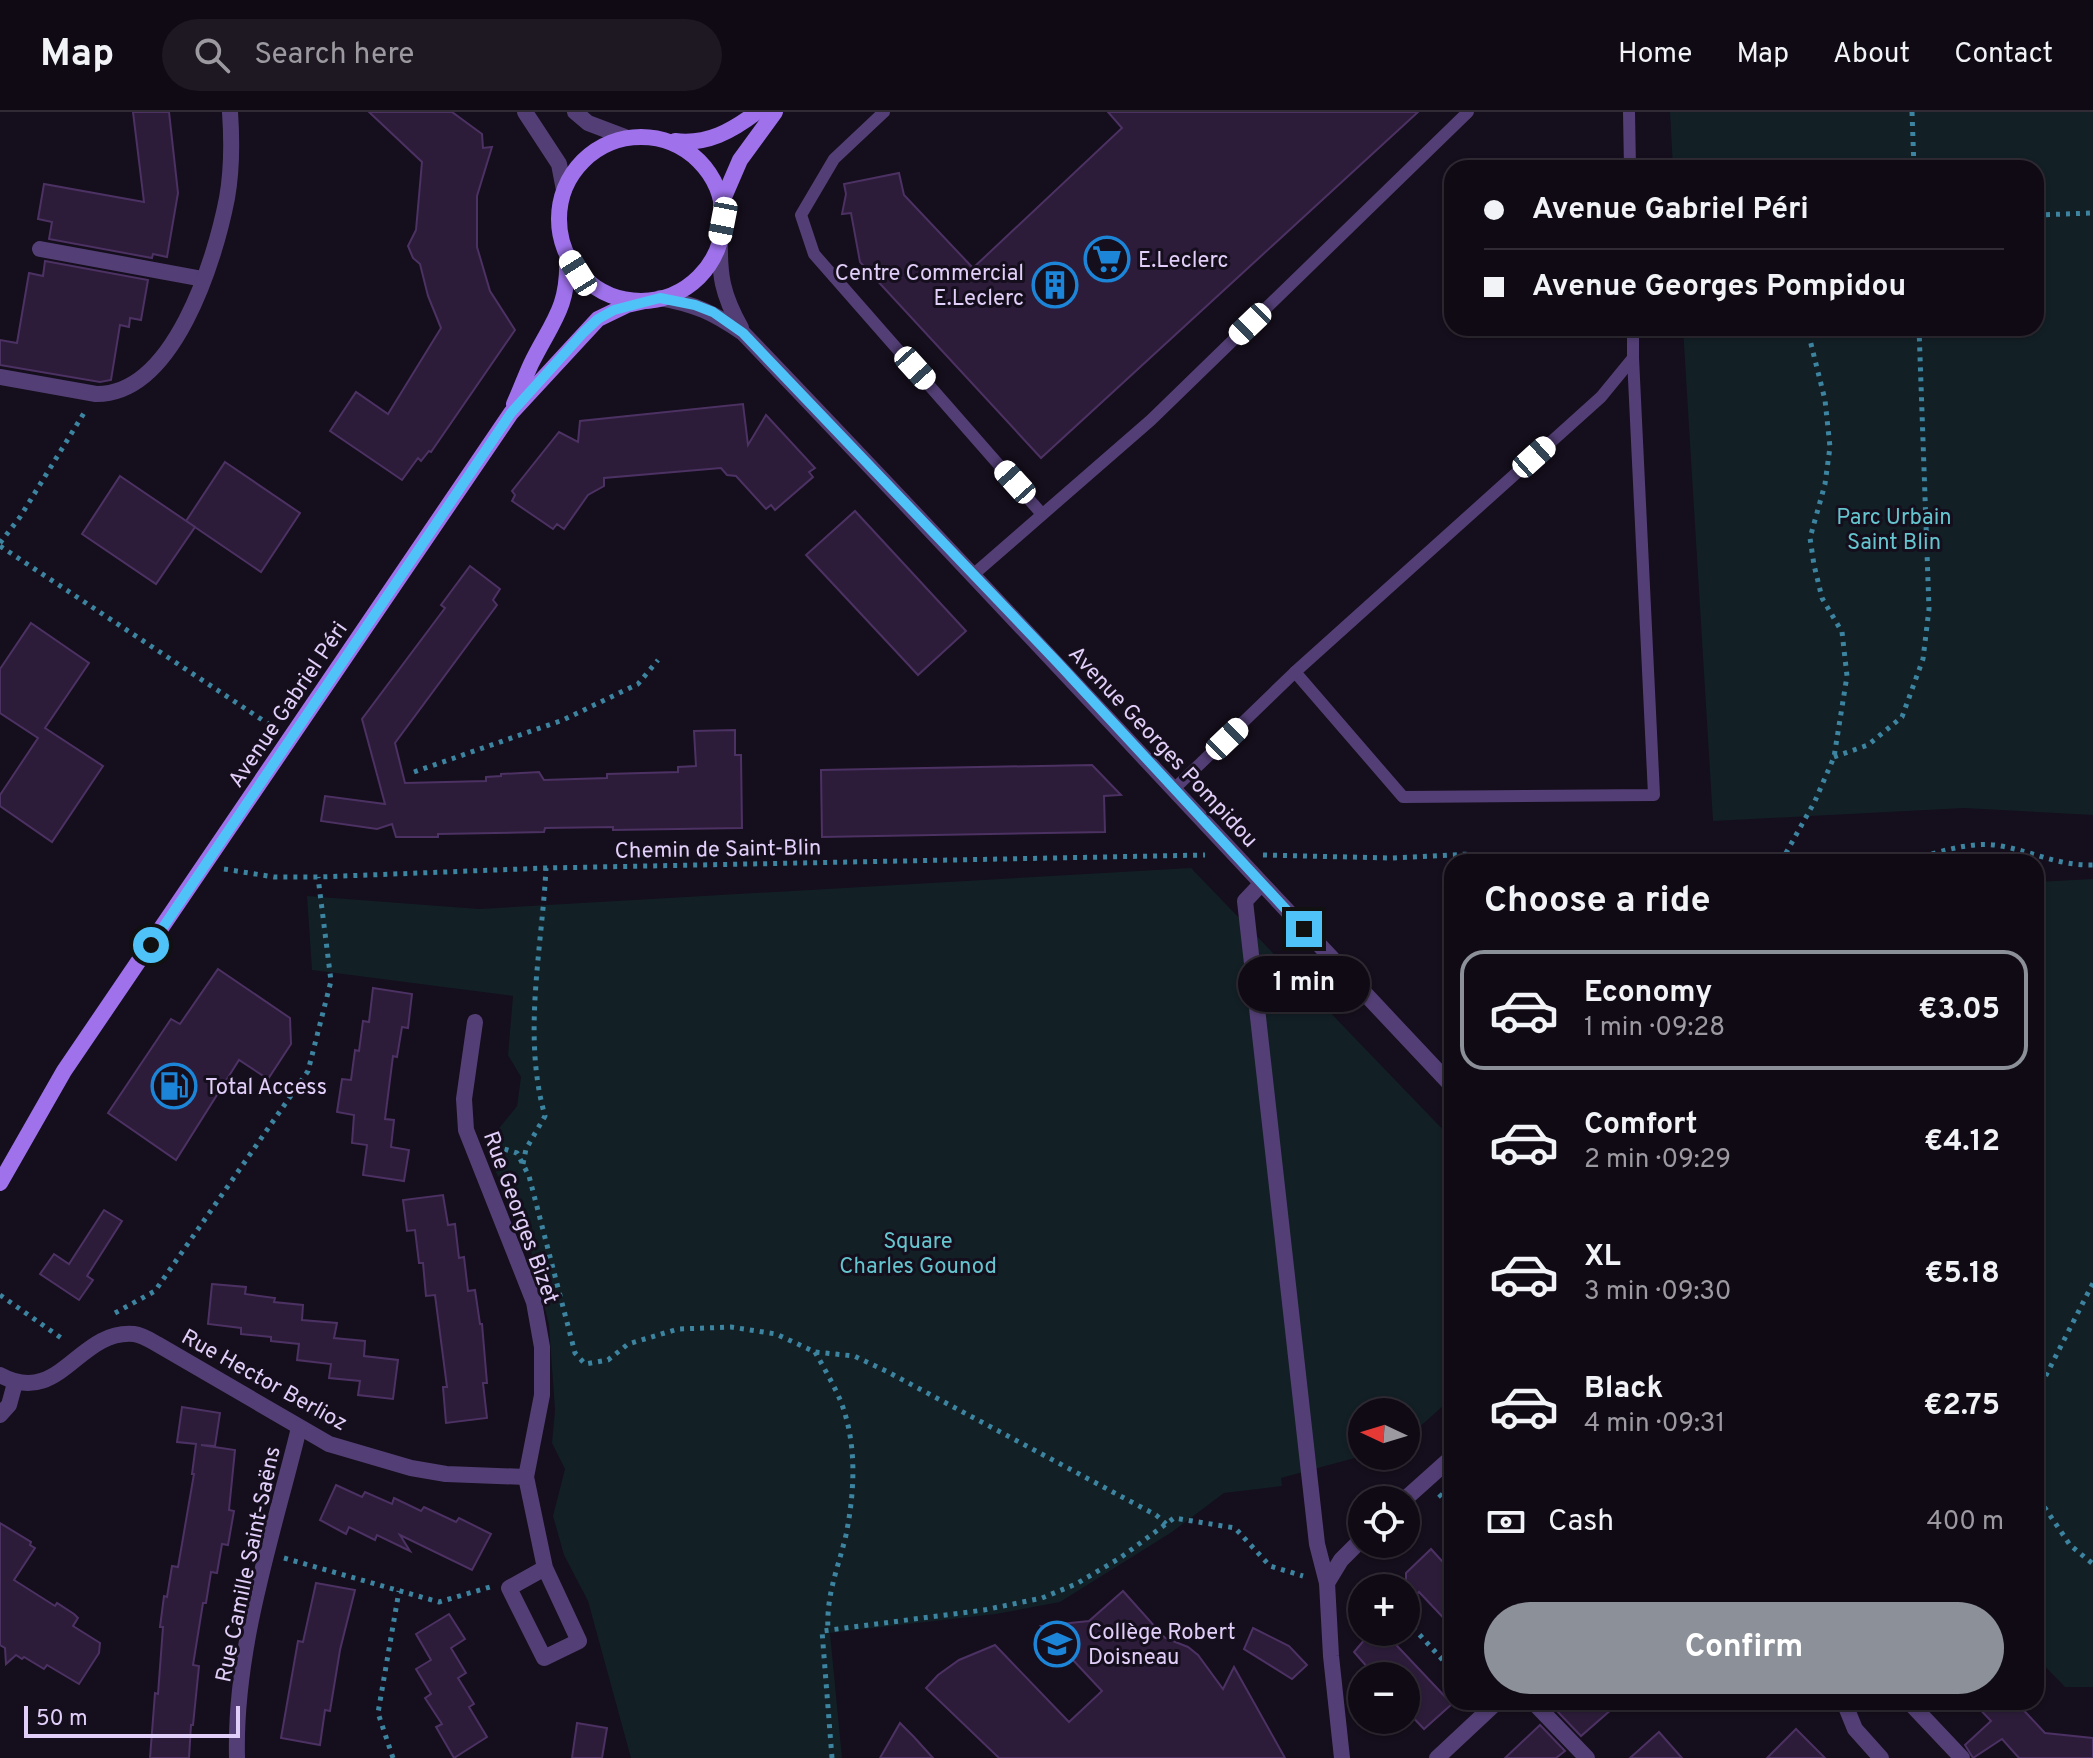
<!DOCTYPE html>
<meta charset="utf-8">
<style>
:root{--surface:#100a15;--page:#1e1822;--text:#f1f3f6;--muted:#9c9aa0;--line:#302b34;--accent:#8c9099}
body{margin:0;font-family:Overpass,sans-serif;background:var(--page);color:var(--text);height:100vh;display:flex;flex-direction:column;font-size:30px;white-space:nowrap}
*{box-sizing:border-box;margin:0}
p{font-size:26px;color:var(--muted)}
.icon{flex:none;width:44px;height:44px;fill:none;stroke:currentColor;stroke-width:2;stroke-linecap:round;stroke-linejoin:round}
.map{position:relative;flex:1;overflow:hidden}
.sheet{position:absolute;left:1444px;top:742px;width:600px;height:856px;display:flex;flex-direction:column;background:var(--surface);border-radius:24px;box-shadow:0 2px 6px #0004,0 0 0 2px var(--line)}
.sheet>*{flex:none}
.hud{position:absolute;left:1444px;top:48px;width:600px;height:176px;border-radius:24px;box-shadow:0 2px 6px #0004,0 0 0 2px var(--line);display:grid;align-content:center;height:176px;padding:0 40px;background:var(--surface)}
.needle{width:52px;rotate:274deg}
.fabs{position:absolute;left:1348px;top:1286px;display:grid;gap:16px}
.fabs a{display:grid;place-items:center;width:72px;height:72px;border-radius:50%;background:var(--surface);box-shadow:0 2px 6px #0004,0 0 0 2px var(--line);font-size:40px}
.scale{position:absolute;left:24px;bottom:20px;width:216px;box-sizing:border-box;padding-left:8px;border:4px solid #e2cff9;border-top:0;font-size:22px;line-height:28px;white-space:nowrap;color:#e2cff9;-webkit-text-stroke:6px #150e1c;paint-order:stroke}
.end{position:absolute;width:36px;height:36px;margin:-18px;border:10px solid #4fc3f7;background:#111;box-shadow:0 0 0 4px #111}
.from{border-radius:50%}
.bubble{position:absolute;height:56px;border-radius:28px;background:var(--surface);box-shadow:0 2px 6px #0004,0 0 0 2px var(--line);font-size:26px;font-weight:700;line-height:56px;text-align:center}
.car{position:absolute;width:24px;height:48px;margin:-24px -12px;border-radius:10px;box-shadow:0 0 6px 2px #0007;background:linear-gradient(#fff 24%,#345 0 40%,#fff 0 76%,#345 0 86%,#fff 0)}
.hud b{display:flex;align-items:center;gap:28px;height:76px;font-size:30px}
.hud b+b{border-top:2px solid var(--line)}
.hud i{width:20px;height:20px;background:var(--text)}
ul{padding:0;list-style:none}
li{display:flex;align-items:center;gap:24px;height:120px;margin:0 16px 12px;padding:0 24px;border:4px solid transparent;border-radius:24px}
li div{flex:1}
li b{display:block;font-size:30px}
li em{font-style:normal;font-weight:700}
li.active{border-color:var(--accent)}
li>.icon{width:72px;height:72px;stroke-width:1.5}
h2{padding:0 40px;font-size:36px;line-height:96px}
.pay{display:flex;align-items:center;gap:20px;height:88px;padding:0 40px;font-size:30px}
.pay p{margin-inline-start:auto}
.action{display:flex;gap:16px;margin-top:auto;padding:16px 40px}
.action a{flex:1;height:92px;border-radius:48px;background:var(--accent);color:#fff;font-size:32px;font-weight:700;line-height:92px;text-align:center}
header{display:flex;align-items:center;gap:48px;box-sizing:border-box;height:112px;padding:0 40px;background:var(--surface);border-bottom:2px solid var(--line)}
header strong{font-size:38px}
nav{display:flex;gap:44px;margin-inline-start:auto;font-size:28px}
.search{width:560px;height:72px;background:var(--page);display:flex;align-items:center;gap:20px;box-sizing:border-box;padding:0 28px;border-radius:44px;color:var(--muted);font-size:30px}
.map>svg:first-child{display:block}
.green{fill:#121f25}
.building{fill:#2c1c3a;stroke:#4c3163;stroke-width:2}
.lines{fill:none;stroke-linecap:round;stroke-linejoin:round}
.path{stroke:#3c84a0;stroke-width:5;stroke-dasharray:4 6;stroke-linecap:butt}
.lane{stroke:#533f75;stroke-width:12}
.street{stroke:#533f75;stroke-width:16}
.secondary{stroke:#9f72ec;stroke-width:16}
.route{stroke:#4fc3f7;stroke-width:10}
.labels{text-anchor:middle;stroke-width:6;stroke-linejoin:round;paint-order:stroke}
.poi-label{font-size:22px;fill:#e2cff9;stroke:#150e1c;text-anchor:start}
.park-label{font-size:22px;fill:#65c5ce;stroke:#150e1c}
.street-label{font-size:22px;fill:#e2cff9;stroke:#150e1c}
</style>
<header>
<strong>Map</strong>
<div class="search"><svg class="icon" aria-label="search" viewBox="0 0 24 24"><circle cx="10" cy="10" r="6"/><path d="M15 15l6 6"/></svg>Search here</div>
<nav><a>Home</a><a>Map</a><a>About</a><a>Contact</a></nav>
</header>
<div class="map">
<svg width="2093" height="1646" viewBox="0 0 2093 1646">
<rect width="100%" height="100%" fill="#150e1c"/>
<g class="green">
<path d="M 1670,0 L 2093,0 L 2093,703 L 1964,696 L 1713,709 L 1683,216 L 2036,216 L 2036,56 L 1673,56 Z"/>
<path d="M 1191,756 L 1452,1027 L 1452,1286 L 1406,1327 L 1406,1300 L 1362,1300 L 1362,1344 L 1281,1366 L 1282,1374 L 1224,1381 L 1172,1420 L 1060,1490 L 996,1502 L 830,1521 L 842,1646 L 631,1646 L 588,1489 L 564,1443 L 553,1404 L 565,1357 L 552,1331 L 555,1298 L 549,1213 L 530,1135 L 490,1047 L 492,1025 L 517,994 L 521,965 L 508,943 L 513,884 L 312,858 L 307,784 L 479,797 Z"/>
<path d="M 2093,767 L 2093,1575 L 2065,1575 L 2036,1545 L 2036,770 Z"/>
</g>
<g class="building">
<path d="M 133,0 L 169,0 L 178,81 L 167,145 L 153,142 L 152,146 L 49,127 L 52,110 L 38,107 L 44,72 L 144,90 Z"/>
<path d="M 369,0 L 452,0 L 482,22 L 483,36 L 492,35 L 477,84 L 477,135 L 490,179 L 515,218 L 431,340 L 429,339 L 421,349 L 418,346 L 402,368 L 330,319 L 356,280 L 388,302 L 441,216 L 428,184 L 420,152 L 413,146 L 408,134 L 416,118 L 422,50 Z"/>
<path d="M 1108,0 L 1418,0 L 1041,346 L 860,150 L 851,101 L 842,102 L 846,82 L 844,72 L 899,61 L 904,83 L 973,156 L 1122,16 Z"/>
<path d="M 45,149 L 148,168 L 141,208 L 130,206 L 129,215 L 120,213 L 111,268 L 100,270 L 0,253 L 0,228 L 17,231 L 29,161 L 43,164 Z"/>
<path d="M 743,292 L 748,333 L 766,303 L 815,356 L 809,360 L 813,365 L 775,398 L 771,393 L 766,397 L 736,364 L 727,363 L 721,356 L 604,366 L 604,374 L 588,383 L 564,417 L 557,412 L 553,417 L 512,389 L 515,383 L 512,379 L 559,320 L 578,330 L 580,309 Z"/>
<path d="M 225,350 L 300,401 L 261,460 L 186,409 Z"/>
<path d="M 120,364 L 195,415 L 156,472 L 82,422 Z"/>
<path d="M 855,399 L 966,519 L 918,563 L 806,443 Z"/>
<path d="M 470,454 L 500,477 L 493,488 L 497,493 L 395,631 L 405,671 L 486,669 L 486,665 L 501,664 L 501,662 L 539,660 L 544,668 L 607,666 L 607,662 L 678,660 L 678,655 L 696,654 L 694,619 L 735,618 L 735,643 L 741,643 L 742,716 L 613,718 L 613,715 L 545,716 L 544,720 L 438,722 L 438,725 L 396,725 L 392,712 L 377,717 L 321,709 L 325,684 L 385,692 L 362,607 L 445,496 L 441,493 Z"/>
<path d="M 31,511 L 89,551 L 45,616 L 103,654 L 52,730 L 0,694 L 0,683 L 38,626 L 0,601 L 0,557 Z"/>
<path d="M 1092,653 L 1121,683 L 1104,684 L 1105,720 L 822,725 L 821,658 Z"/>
<path d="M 218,857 L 290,906 L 291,932 L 268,967 L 239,948 L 176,1048 L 108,1001 L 171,907 L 180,912 Z"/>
<path d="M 373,876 L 412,882 L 408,916 L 402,915 L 397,945 L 393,944 L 385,1007 L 394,1008 L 391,1035 L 409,1038 L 404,1069 L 363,1063 L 367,1033 L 352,1031 L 354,1003 L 337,1000 L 342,967 L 351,968 L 355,938 L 359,939 L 363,909 L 369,910 Z"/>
<path d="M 443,1083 L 448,1113 L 455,1112 L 459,1146 L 464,1145 L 468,1179 L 475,1178 L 480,1212 L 482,1212 L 487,1271 L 483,1271 L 487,1306 L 446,1311 L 443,1275 L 447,1275 L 435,1183 L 426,1184 L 423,1151 L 419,1151 L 415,1118 L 407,1119 L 403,1088 Z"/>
<path d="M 104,1098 L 122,1109 L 87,1164 L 93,1168 L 79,1188 L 40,1162 L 54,1142 L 69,1152 Z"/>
<path d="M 212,1172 L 246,1175 L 245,1182 L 275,1186 L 274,1190 L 303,1193 L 302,1208 L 337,1211 L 334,1226 L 365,1229 L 364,1244 L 398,1248 L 393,1287 L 358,1283 L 360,1269 L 329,1266 L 331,1252 L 297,1248 L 299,1232 L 271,1229 L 271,1225 L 241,1222 L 241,1216 L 208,1212 Z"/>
<path d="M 182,1295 L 220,1301 L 215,1334 L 201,1333 L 235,1338 L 229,1398 L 234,1399 L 228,1433 L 222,1432 L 217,1461 L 211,1460 L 206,1491 L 203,1491 L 193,1553 L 199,1554 L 193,1613 L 191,1613 L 189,1646 L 150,1646 L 155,1581 L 158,1582 L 163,1515 L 160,1515 L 164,1484 L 167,1485 L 172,1454 L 178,1455 L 194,1362 L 192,1362 L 196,1332 L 177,1330 Z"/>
<path d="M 336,1373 L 362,1385 L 365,1380 L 392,1392 L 394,1386 L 421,1399 L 424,1395 L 456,1410 L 459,1406 L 491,1422 L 472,1458 L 400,1423 L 410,1439 L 377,1423 L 375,1428 L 349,1415 L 346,1422 L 320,1408 Z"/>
<path d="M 0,1411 L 31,1430 L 30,1433 L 35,1436 L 14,1468 L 55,1494 L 57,1491 L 74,1502 L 78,1506 L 73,1514 L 100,1531 L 99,1541 L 79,1572 L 47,1553 L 44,1557 L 24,1545 L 22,1547 L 16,1543 L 6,1552 L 5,1536 L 0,1533 Z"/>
<path d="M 1431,1437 L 1452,1460 L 1452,1515 L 1419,1480 L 1406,1492 L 1406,1461 Z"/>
<path d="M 316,1471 L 355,1478 L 340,1538 L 330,1599 L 325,1598 L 320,1633 L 281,1626 L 298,1529 L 303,1530 Z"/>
<path d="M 1123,1479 L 1165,1526 L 1188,1535 L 1198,1543 L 1223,1577 L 1234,1555 L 1285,1646 L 999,1646 L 926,1576 L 938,1563 L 959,1548 L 995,1533 L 1069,1610 L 1102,1579 L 1041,1514 L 1089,1509 Z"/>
<path d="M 449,1502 L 465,1527 L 451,1536 L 466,1561 L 458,1566 L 474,1592 L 469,1595 L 487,1625 L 454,1646 L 436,1615 L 442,1612 L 425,1586 L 431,1582 L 416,1557 L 431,1548 L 416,1522 Z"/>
<path d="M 1253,1516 L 1289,1534 L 1307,1553 L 1292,1567 L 1244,1537 Z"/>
<path d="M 1371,1520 L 1384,1520 L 1452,1592 L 1424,1617 L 1406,1598 L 1406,1564 L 1375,1564 L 1354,1540 Z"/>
<path d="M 1564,1590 L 1620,1590 L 1581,1624 L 1556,1598 Z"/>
<path d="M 1973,1590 L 2016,1590 L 2045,1621 L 2093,1626 L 2093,1646 L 2019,1646 L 2002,1627 L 1973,1646 L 1965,1633 L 1991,1609 Z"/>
<path d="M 577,1611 L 607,1616 L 602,1646 L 572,1646 Z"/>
<path d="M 900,1611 L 914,1625 L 933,1646 L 880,1646 Z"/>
<path d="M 1540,1613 L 1565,1639 L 1556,1646 L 1505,1646 Z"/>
<path d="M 1796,1617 L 1825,1646 L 1767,1646 Z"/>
<path d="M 1659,1620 L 1682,1646 L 1630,1646 Z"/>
</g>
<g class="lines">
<g class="path">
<path d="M 1912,0 L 1914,56"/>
<path d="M 2036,103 L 2093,101"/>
<path d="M 0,431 L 20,405 L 84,301"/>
<path d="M 0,434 L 273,615"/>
<path d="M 1834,645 L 1868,633 L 1902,605 L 1923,547 L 1929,497 L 1919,216"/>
<path d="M 414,660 L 563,608 L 638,572 L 658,548"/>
<path d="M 1263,743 L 1392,746 L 1470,742 L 1493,750"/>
<path d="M 1608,750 C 1638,740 1656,740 1687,750"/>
<path d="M 1781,750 L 1815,689 L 1834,645 L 1847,564 L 1842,520 L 1822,486 L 1814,453 L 1810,426 L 1825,372 L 1830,335 L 1825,288 L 1807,216"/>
<path d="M 1903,750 C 1934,742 1969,728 2001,734 C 2034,740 2059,754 2093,753"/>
<path d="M 224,757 L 274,765 L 318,765 L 546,756 L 1205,743"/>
<path d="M 495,1034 L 517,1041 L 529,1064 L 575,1241 L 585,1252 L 608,1248 L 628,1232 L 678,1217 L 731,1215 L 776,1222 L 815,1240 L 854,1244 L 886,1259 L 1156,1403 L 1166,1412"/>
<path d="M 523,1052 L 526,1037 L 545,1004 C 522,924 542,837 546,756"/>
<path d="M 0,1183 L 64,1228"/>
<path d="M 115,1201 L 155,1179 L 308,959 L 331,869 L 318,765"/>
<path d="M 815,1240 C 824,1256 834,1273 841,1290 C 857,1332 855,1378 846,1423 C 838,1457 826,1482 828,1519"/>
<path d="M 2036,1292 L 2038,1279 L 2093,1171"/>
<path d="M 2036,1346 L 2043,1393 L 2070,1433 L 2093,1452"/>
<path d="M 1439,1382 L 1452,1396"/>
<path d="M 284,1446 L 439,1490 L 490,1475"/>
<path d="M 1406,1508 L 1452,1558"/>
<path d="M 393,1646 L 378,1601 L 399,1479"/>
<path d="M 832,1646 L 822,1519 L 984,1498 L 1042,1486 L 1076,1472 L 1120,1446 L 1174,1406 L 1235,1416 L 1270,1454 L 1303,1464"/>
</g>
<g class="lane">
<path d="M 884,0 L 834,47 L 801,103 L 814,142 L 1041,401"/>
<path d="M 1629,0 L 1630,56"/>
<path d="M 974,462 L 1151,308 L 1468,0"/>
<path d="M 1295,560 L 1403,685 L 1654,683 L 1633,246"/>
<path d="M 1173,678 L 1295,560 L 1601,285 L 1633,246 L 1633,216"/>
</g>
<g class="street">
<path d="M 525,0 L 559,52 L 564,78"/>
<path d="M 575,0 L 588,11 L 625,25"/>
<path d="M 720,125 C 719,163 722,182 741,216"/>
<path d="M 40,137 L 203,167"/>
<path d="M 660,186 C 695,192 714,201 743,221 C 982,470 1215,723 1452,974"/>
<path d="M 0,265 L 96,282 C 174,283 215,148 227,86 C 232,58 232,29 230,0"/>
<path d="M 1261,772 L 1245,789 L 1317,1432 L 1327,1471 L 1331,1544 L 1342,1646"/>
<path d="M 475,910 L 464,987 L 466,1018 L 534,1190 L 542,1235 L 542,1283 L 526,1365 L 545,1456 L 579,1529 L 544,1546 L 509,1476 L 545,1456"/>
<path d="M 0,1263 C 60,1296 78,1217 134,1222 C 142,1223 150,1228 157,1232 L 329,1332 L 411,1356 L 446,1362 L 526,1365"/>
<path d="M 0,1303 L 9,1293 L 15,1271"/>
<path d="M 1404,1388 L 1452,1345"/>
<path d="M 1327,1471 L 1341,1448 L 1362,1427"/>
<path d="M 1533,1590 L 1587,1646"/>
<path d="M 1844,1590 L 1855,1617 L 1881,1646"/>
<path d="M 1909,1590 L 1962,1646"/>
<path d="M 237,1646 C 234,1535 273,1423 299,1316"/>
<path d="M 1437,1646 L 1497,1590"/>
</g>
<g class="secondary">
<circle cx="641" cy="107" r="82"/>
<path d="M 675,29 C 707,33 732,19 757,0"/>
<path d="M 721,92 L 740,48 L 775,0"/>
<path d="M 514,292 C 520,279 525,265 531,252 C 551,211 569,196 567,147"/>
<path d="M 0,1071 L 64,959 L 511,301 L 598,207 L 627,193 L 645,189"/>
</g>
</g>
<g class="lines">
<path class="route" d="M 151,833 L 511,301 L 584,220 L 598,207 L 614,198 L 660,186 L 695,193 L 713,200 L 743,221 L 1058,551 L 1304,817"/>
</g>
<defs>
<g id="supermarket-ring" transform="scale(2.3)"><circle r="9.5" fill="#150e1c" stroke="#1c85d7" stroke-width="1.5"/><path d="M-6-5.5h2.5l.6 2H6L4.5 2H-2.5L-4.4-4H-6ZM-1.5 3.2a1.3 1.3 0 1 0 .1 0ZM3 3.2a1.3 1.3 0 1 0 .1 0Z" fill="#1c85d7"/></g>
<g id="building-ring" transform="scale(2.3)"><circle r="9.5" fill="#150e1c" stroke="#1c85d7" stroke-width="1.5"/><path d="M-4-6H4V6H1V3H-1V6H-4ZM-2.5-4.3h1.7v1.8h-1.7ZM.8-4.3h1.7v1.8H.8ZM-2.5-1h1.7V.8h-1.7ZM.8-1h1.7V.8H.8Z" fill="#1c85d7"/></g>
<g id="fuel-ring" transform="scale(2.3)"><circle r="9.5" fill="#150e1c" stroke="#1c85d7" stroke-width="1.5"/><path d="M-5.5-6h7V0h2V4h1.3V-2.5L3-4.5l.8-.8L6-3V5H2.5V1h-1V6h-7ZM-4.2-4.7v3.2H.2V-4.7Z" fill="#1c85d7"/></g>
<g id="school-ring" transform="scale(2.3)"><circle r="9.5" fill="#150e1c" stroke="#1c85d7" stroke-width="1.5"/><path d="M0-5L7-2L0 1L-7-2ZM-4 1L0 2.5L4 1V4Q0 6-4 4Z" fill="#1c85d7"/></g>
</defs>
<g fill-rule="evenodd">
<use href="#supermarket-ring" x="1107" y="147"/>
<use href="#building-ring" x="1055" y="173"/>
<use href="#fuel-ring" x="174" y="974"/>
<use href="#school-ring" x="1057" y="1532"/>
</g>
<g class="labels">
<g class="poi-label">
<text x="1138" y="155">E.Leclerc</text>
<text x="1024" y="168" text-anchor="end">Centre Commercial<tspan x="1024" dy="25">E.Leclerc</tspan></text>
<text x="205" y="982">Total Access</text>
<text x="1088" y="1527">Collège Robert<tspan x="1088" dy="25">Doisneau</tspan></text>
</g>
<g class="park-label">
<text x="1894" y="412">Parc Urbain<tspan x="1894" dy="25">Saint Blin</tspan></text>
<text x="918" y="1136">Square<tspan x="918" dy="25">Charles Gounod</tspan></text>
</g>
<g class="street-label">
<text transform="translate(287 592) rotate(-56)" y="8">Avenue Gabriel Péri</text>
<text transform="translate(1164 634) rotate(47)" y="8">Avenue Georges Pompidou</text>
<text transform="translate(718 736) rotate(-1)" y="8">Chemin de Saint-Blin</text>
<text transform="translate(522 1105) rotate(70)" y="8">Rue Georges Bizet</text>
<text transform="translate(265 1267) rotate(29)" y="8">Rue Hector Berlioz</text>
<text transform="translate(247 1452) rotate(-78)" y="8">Rue Camille Saint-Saëns</text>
</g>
</g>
</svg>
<div class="fabs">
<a><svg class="needle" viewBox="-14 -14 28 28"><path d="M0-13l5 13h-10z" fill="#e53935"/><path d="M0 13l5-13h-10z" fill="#9c9aa0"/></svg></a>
<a><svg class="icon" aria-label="locate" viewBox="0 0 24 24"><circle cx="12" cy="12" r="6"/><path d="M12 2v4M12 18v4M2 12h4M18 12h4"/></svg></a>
<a>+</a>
<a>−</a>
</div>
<div class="scale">50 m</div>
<i class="end from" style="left:151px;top:833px"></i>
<i class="end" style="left:1304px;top:817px"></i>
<div class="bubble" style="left:1238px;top:844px;width:132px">1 min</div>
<i class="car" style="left:723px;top:109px;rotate:191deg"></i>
<i class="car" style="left:578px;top:161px;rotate:328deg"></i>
<i class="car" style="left:1250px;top:212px;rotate:226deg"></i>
<i class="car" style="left:915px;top:256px;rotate:138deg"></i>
<i class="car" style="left:1534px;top:345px;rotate:48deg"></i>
<i class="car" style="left:1015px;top:370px;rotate:318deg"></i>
<i class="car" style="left:1227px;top:627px;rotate:46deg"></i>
<div class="hud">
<b><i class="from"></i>Avenue Gabriel Péri</b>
<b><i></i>Avenue Georges Pompidou</b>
</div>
<section class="sheet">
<h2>Choose a ride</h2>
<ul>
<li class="active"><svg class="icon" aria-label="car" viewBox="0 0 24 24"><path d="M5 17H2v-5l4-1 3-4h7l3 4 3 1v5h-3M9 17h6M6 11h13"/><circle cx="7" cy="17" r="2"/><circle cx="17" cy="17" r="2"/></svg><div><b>Economy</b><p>1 min · 09:28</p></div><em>€3.05</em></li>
<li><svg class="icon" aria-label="car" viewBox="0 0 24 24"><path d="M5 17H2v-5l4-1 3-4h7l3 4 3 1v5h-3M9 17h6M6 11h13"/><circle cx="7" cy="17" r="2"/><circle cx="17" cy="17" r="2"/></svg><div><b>Comfort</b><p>2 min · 09:29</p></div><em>€4.12</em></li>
<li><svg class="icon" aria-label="car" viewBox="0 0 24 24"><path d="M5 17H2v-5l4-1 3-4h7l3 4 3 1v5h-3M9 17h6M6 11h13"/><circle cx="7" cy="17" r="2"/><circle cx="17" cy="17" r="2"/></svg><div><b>XL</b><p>3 min · 09:30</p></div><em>€5.18</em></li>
<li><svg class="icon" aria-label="car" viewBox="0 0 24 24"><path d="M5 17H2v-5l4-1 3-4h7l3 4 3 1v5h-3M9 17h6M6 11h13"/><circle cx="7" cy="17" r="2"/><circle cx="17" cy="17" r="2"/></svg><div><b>Black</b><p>4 min · 09:31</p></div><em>€2.75</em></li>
</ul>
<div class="pay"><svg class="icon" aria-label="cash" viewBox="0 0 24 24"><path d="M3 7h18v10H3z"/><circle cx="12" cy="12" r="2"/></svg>Cash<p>400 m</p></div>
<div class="action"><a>Confirm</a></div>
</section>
</div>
